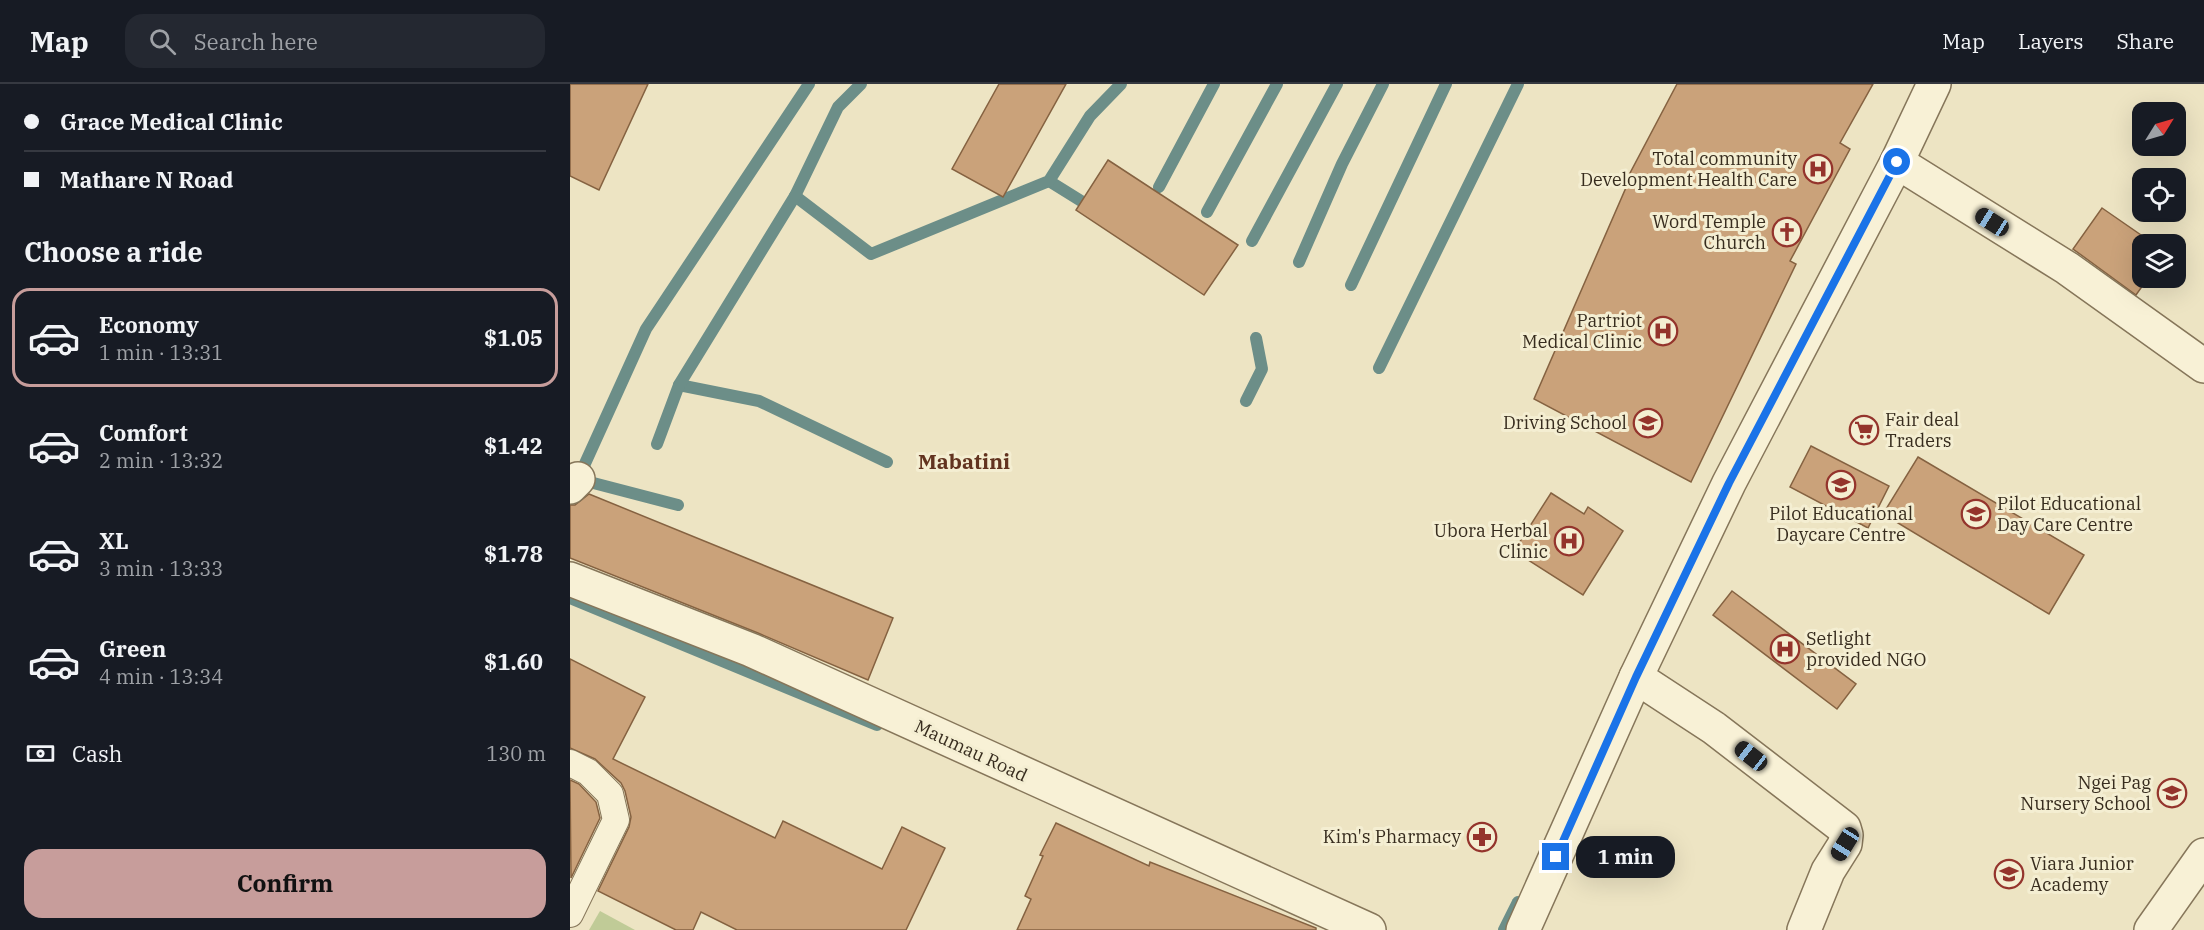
<!DOCTYPE html>
<meta charset="utf-8">
<style>
:root{--surface:#171b24;--page:#242831;--text:#f1f3f6;--muted:#9ea1a6;--line:#363941;--accent:#c79d9b}
body{margin:0;font-family:"IBM Plex Serif",serif;background:var(--page);color:var(--text);height:100vh;display:flex;flex-direction:column;font-size:22px;white-space:nowrap}
*{box-sizing:border-box;margin:0}
p{font-size:20px;color:var(--muted)}
.icon{flex:none;width:33px;height:33px;fill:none;stroke:currentColor;stroke-width:2;stroke-linecap:round;stroke-linejoin:round}
.map{position:relative;flex:1;overflow:hidden}
.drawer{display:flex;flex-direction:column;background:var(--surface);width:570px}
.drawer>*{flex:none}
.banner{display:grid;align-content:center;height:132px;padding:0 24px;background:var(--surface)}
.needle{width:39px;rotate:53deg}
.controls{position:absolute;left:1562px;top:18px;display:grid;gap:12px}
.controls a{display:grid;place-items:center;width:54px;height:54px;border-radius:12px;background:var(--surface);box-shadow:0 6px 24px #0002;font-size:30px}
.end{position:absolute;width:27px;height:27px;margin:-14px;border:8px solid #1a73e8;background:#fff;box-shadow:0 0 0 3px #fff}
.from{border-radius:50%}
.bubble{position:absolute;height:42px;border-radius:18px;background:var(--surface);box-shadow:0 6px 24px #0002;font-size:20px;font-weight:700;line-height:42px;text-align:center}
.car{position:absolute;width:18px;height:36px;margin:-18px -9px;border-radius:8px;box-shadow:0 0 4px 2px #0007;background:linear-gradient(#222 24%,#8ab4d8 0 40%,#222 0 76%,#8ab4d8 0 86%,#222 0)}
.banner b{display:flex;align-items:center;gap:21px;height:57px;font-size:22px}
.banner b+b{border-top:2px solid var(--line)}
.banner i{width:15px;height:15px;background:var(--text)}
ul{padding:0;list-style:none}
li{display:flex;align-items:center;gap:18px;height:99px;margin:0 12px 9px;padding:0 12px;border:3px solid transparent;border-radius:18px}
li div{flex:1}
li b{display:block;font-size:22px}
li em{font-style:normal;font-weight:700}
li.active{border-color:var(--accent)}
li>.icon{width:54px;height:54px;stroke-width:1.5}
h2{padding:0 24px;font-size:27px;line-height:72px}
.pay{display:flex;align-items:center;gap:15px;height:66px;padding:0 24px;font-size:22px}
.pay p{margin-inline-start:auto}
.cta{display:flex;gap:12px;margin-top:auto;padding:12px 24px}
.cta a{flex:1;height:69px;border-radius:18px;background:var(--accent);color:#111;font-size:24px;font-weight:700;line-height:69px;text-align:center}
header{display:flex;align-items:center;gap:36px;box-sizing:border-box;height:84px;padding:0 30px;background:var(--surface);border-bottom:2px solid var(--line)}
header strong{font-size:28px}
nav{display:flex;gap:33px;margin-inline-start:auto;font-size:21px}
.search{width:420px;height:54px;background:var(--page);display:flex;align-items:center;gap:15px;box-sizing:border-box;padding:0 21px;border-radius:18px;color:var(--muted);font-size:22px}
main{display:flex;flex:1;min-height:0}
.map>svg:first-child{display:block}
.green{fill:#c0cb97}
.lines{fill:none;stroke-linecap:round;stroke-linejoin:round}
.stream{stroke:#6c8e88;stroke-width:12}
.building{fill:#caa27a;stroke:#856241;stroke-width:1.5}
.service-casing{stroke:#86765a;stroke-width:28}
.minor-casing{stroke:#86765a;stroke-width:36}
.service{stroke:#f8f1d6;stroke-width:26}
.minor{stroke:#f8f1d6;stroke-width:33}
.route{stroke:#1a73e8;stroke-width:8}
.labels{text-anchor:middle;stroke-width:6;stroke-linejoin:round;paint-order:stroke}
.poi-label{font-size:18px;fill:#372c1e;stroke:#f4eed2;text-anchor:end}
.street-label{font-size:18px;fill:#372c1e;stroke:#f4eed2}
.quarter-label{font-size:21px;font-weight:bold;fill:#62331f;stroke:#f4eed2}
</style>
<header>
<strong>Map</strong>
<div class="search"><svg class="icon" aria-label="search" viewBox="0 0 24 24"><circle cx="10" cy="10" r="6"/><path d="M15 15l6 6"/></svg>Search here</div>
<nav><a>Map</a><a>Layers</a><a>Share</a></nav>
</header>
<main>
<section class="drawer">
<div class="banner">
<b><i class="from"></i>Grace Medical Clinic</b>
<b><i></i>Mathare N Road</b>
</div>
<h2>Choose a ride</h2>
<ul>
<li class="active"><svg class="icon" aria-label="car" viewBox="0 0 24 24"><path d="M5 17H2v-5l4-1 3-4h7l3 4 3 1v5h-3M9 17h6M6 11h13"/><circle cx="7" cy="17" r="2"/><circle cx="17" cy="17" r="2"/></svg><div><b>Economy</b><p>1 min · 13:31</p></div><em>$1.05</em></li>
<li><svg class="icon" aria-label="car" viewBox="0 0 24 24"><path d="M5 17H2v-5l4-1 3-4h7l3 4 3 1v5h-3M9 17h6M6 11h13"/><circle cx="7" cy="17" r="2"/><circle cx="17" cy="17" r="2"/></svg><div><b>Comfort</b><p>2 min · 13:32</p></div><em>$1.42</em></li>
<li><svg class="icon" aria-label="car" viewBox="0 0 24 24"><path d="M5 17H2v-5l4-1 3-4h7l3 4 3 1v5h-3M9 17h6M6 11h13"/><circle cx="7" cy="17" r="2"/><circle cx="17" cy="17" r="2"/></svg><div><b>XL</b><p>3 min · 13:33</p></div><em>$1.78</em></li>
<li><svg class="icon" aria-label="car" viewBox="0 0 24 24"><path d="M5 17H2v-5l4-1 3-4h7l3 4 3 1v5h-3M9 17h6M6 11h13"/><circle cx="7" cy="17" r="2"/><circle cx="17" cy="17" r="2"/></svg><div><b>Green</b><p>4 min · 13:34</p></div><em>$1.60</em></li>
</ul>
<div class="pay"><svg class="icon" aria-label="cash" viewBox="0 0 24 24"><path d="M3 7h18v10H3z"/><circle cx="12" cy="12" r="2"/></svg>Cash<p>130 m</p></div>
<div class="cta"><a>Confirm</a></div>
</section>
<div class="map">
<svg width="1634" height="846" viewBox="0 0 1634 846">
<rect width="100%" height="100%" fill="#ede4c3"/>
<path class="green" d="M 30,827 L 65,846 L 19,846 Z"/>
<g class="lines">
<g class="stream">
<path d="M 479,97 L 524,125"/>
<path d="M 589,103 L 644,0"/>
<path d="M 225,112 L 301,170 L 479,97 L 520,32 L 551,0"/>
<path d="M 637,128 L 707,0"/>
<path d="M 682,157 L 767,0"/>
<path d="M 729,178 L 772,80 L 813,0"/>
<path d="M 781,201 L 876,0"/>
<path d="M 809,284 L 948,0"/>
<path d="M 109,301 L 189,317 L 317,378"/>
<path d="M 676,317 L 692,285 L 686,254"/>
<path d="M 87,360 L 109,301 L 225,112 L 268,23 L 291,0"/>
<path d="M 108,421 L 8,395 L 76,245 L 239,0"/>
<path d="M 0,514 L 307,641"/>
<path d="M 934,846 L 948,818"/>
</g>
</g>
<g class="building">
<path d="M 0,0 L 78,0 L 29,106 L 0,92 Z"/>
<path d="M 429,0 L 496,0 L 433,113 L 382,85 Z"/>
<path d="M 1107,0 L 1303,0 L 1270,59 L 1280,65 L 1220,177 L 1226,180 L 1121,398 L 964,315 L 1061,92 L 1059,91 Z"/>
<path d="M 538,76 L 668,161 L 634,211 L 506,126 Z"/>
<path d="M 1532,124 L 1584,160 L 1572,160 L 1572,194 L 1578,194 L 1566,211 L 1503,165 Z"/>
<path d="M 1241,362 L 1319,402 L 1298,444 L 1220,403 Z"/>
<path d="M 1348,373 L 1514,471 L 1479,530 L 1313,430 Z"/>
<path d="M 981,409 L 1014,430 L 1018,423 L 1053,447 L 1013,511 L 944,467 Z"/>
<path d="M 19,410 L 323,534 L 298,596 L 188,549 L 0,474 L 0,421 L 5,421 Z"/>
<path d="M 1162,507 L 1286,600 L 1267,625 L 1143,531 Z"/>
<path d="M 0,575 L 75,613 L 43,675 L 205,754 L 213,737 L 312,785 L 332,743 L 375,764 L 336,846 L 167,846 L 131,828 L 123,846 L 106,846 L 28,807 L 59,743 L 61,733 L 55,707 L 51,699 L 25,675 L 0,664 Z"/>
<path d="M 0,696 L 9,700 L 26,718 L 30,734 L 1,794 Z"/>
<path d="M 486,739 L 579,782 L 580,778 L 746,844 L 746,846 L 447,846 L 461,815 L 455,812 L 473,772 L 470,771 Z"/>
</g>
<g class="lines">
<g class="service-casing">
<path id="service" d="M 0,679 L 18,688 L 40,710 L 46,736 L 0,830"/>
</g>
<g class="minor-casing">
<g id="minor">
<path d="M 1327,78 L 1497,184 L 1634,282"/>
<path d="M 0,403 L 8,395"/>
<path d="M 0,495 L 181,566 L 799,846"/>
<path d="M 1066,593 L 1144,644 L 1274,744 L 1276,751 L 1275,760 L 1258,787 L 1234,846"/>
<path d="M 953,846 L 1066,593 L 1159,399 L 1327,78 L 1364,0"/>
<path d="M 1581,846 L 1634,771"/>
</g>
</g>
<use href="#service" class="service"/>
<use href="#minor" class="minor"/>
</g>
<g class="lines">
<path class="route" d="M 986,773 L 1066,593 L 1159,399 L 1327,78"/>
</g>
<defs>
<g id="hospital-ring" transform="scale(1.5)"><circle r="9.5" fill="#f4eed2" stroke="#94342c" stroke-width="1.5"/><path d="M-5-5h3v3.5h4V-5h3V5h-3V1.5h-4V5h-3Z" fill="#94342c"/></g>
<g id="church-ring" transform="scale(1.5)"><circle r="9.5" fill="#f4eed2" stroke="#94342c" stroke-width="1.5"/><path d="M-1.2-6h2.4v3.5h3.3v2.4h-3.3V6h-2.4V-.1h-3.3v-2.4h3.3Z" fill="#94342c"/></g>
<g id="school-ring" transform="scale(1.5)"><circle r="9.5" fill="#f4eed2" stroke="#94342c" stroke-width="1.5"/><path d="M0-5L7-2L0 1L-7-2ZM-4 1L0 2.5L4 1V4Q0 6-4 4Z" fill="#94342c"/></g>
<g id="supermarket-ring" transform="scale(1.5)"><circle r="9.5" fill="#f4eed2" stroke="#94342c" stroke-width="1.5"/><path d="M-6-5.5h2.5l.6 2H6L4.5 2H-2.5L-4.4-4H-6ZM-1.5 3.2a1.3 1.3 0 1 0 .1 0ZM3 3.2a1.3 1.3 0 1 0 .1 0Z" fill="#94342c"/></g>
<g id="pharmacy-ring" transform="scale(1.5)"><circle r="9.5" fill="#f4eed2" stroke="#94342c" stroke-width="1.5"/><path d="M-2-6h4v4h4v4h-4v4h-4v-4h-4v-4h4Z" fill="#94342c"/></g>
</defs>
<g fill-rule="evenodd">
<use href="#hospital-ring" x="1248" y="85"/>
<use href="#church-ring" x="1217" y="148"/>
<use href="#hospital-ring" x="1093" y="247"/>
<use href="#school-ring" x="1078" y="339"/>
<use href="#supermarket-ring" x="1294" y="346"/>
<use href="#school-ring" x="1271" y="401"/>
<use href="#school-ring" x="1406" y="430"/>
<use href="#hospital-ring" x="999" y="457"/>
<use href="#hospital-ring" x="1215" y="565"/>
<use href="#school-ring" x="1602" y="709"/>
<use href="#pharmacy-ring" x="912" y="753"/>
<use href="#school-ring" x="1439" y="790"/>
</g>
<g class="labels">
<g class="poi-label">
<text x="1227" y="81">Total community<tspan x="1227" dy="21">Development Health Care</tspan></text>
<text x="1196" y="144">Word Temple<tspan x="1196" dy="21">Church</tspan></text>
<text x="1072" y="243">Partriot<tspan x="1072" dy="21">Medical Clinic</tspan></text>
<text x="1315" y="342" text-anchor="start">Fair deal<tspan x="1315" dy="21">Traders</tspan></text>
<text x="1057" y="345">Driving School</text>
<text x="1427" y="426" text-anchor="start">Pilot Educational<tspan x="1427" dy="21">Day Care Centre</tspan></text>
<text x="1271" y="436" text-anchor="middle">Pilot Educational<tspan x="1271" dy="21">Daycare Centre</tspan></text>
<text x="978" y="453">Ubora Herbal<tspan x="978" dy="21">Clinic</tspan></text>
<text x="1236" y="561" text-anchor="start">Setlight<tspan x="1236" dy="21">provided NGO</tspan></text>
<text x="1581" y="705">Ngei Pag<tspan x="1581" dy="21">Nursery School</tspan></text>
<text x="891" y="759">Kim's Pharmacy</text>
<text x="1460" y="786" text-anchor="start">Viara Junior<tspan x="1460" dy="21">Academy</tspan></text>
</g>
<g class="street-label">
<text transform="translate(401 667) rotate(25)" y="6">Maumau Road</text>
</g>
<g class="quarter-label">
<text x="394" y="385">Mabatini</text>
</g>
</g>
</svg>
<div class="controls">
<a><svg class="needle" viewBox="-14 -14 28 28"><path d="M0-13l5 13h-10z" fill="#e53935"/><path d="M0 13l5-13h-10z" fill="#9ea1a6"/></svg></a>
<a><svg class="icon" aria-label="locate" viewBox="0 0 24 24"><circle cx="12" cy="12" r="6"/><path d="M12 2v4M12 18v4M2 12h4M18 12h4"/></svg></a>
<a><svg class="icon" aria-label="layers" viewBox="0 0 24 24"><path d="M12 4l9 5-9 5-9-5zM3 14l9 5 9-5"/></svg></a>
</div>
<i class="end from" style="left:1327px;top:78px"></i>
<i class="end" style="left:986px;top:773px"></i>
<div class="bubble" style="left:1006px;top:752px;width:99px">1 min</div>
<i class="car" style="left:1422px;top:138px;rotate:302deg"></i>
<i class="car" style="left:1181px;top:672px;rotate:308deg"></i>
<i class="car" style="left:1275px;top:760px;rotate:212deg"></i>
</div>
</main>
